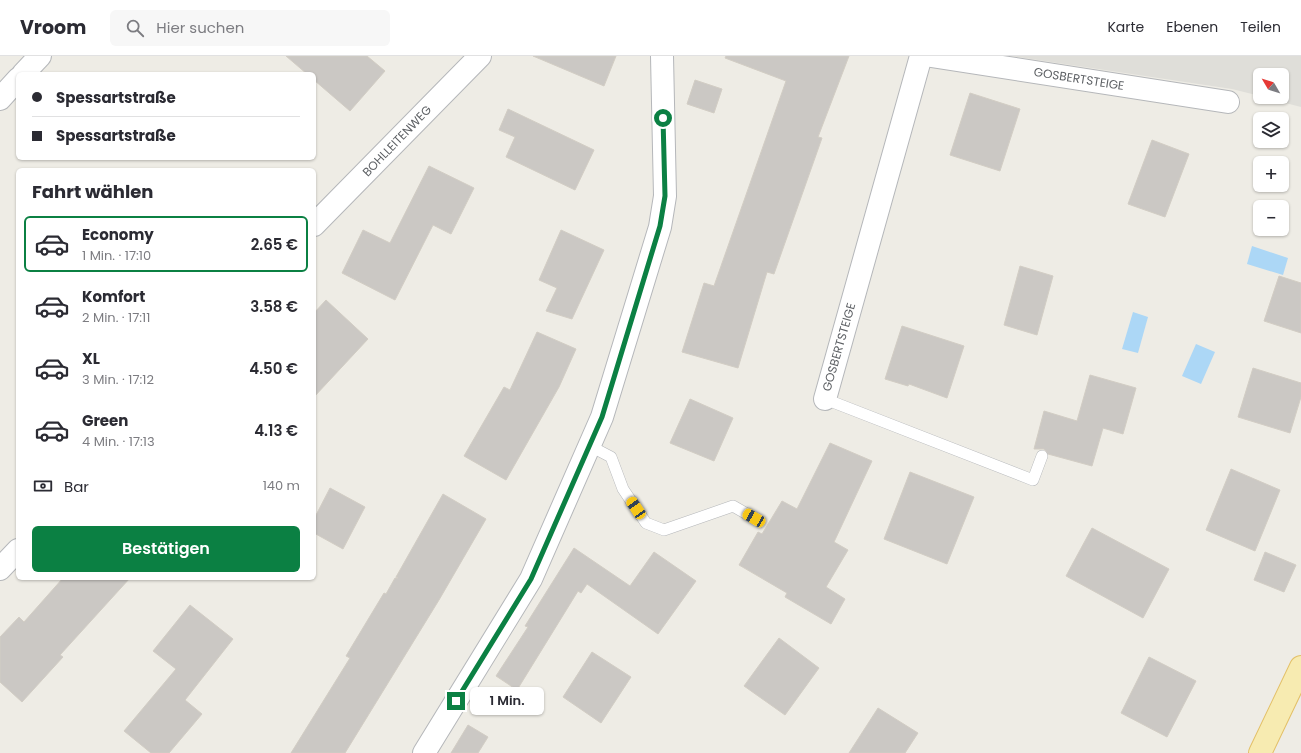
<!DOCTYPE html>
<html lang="de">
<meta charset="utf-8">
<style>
:root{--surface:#fff;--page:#f7f7f7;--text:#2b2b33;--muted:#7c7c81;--line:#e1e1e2;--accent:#0b8043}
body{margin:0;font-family:Poppins,sans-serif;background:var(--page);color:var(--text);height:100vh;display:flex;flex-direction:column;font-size:15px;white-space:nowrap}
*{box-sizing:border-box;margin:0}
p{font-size:13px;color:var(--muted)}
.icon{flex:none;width:22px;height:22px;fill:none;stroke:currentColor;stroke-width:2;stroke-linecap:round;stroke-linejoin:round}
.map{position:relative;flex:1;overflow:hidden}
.details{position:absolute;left:16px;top:112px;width:300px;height:412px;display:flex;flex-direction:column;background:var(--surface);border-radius:6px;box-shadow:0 1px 3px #0004}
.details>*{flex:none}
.top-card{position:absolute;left:16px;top:16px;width:300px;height:88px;border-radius:6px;box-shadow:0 1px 3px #0004;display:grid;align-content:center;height:88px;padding:0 16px;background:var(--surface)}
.needle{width:26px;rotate:309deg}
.fabs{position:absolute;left:1253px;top:12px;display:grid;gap:8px}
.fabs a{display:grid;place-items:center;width:36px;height:36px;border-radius:6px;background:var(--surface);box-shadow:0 1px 3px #0004;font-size:20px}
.end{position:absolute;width:18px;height:18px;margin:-9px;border:5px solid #0b8043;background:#fff;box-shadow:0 0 0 2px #fff}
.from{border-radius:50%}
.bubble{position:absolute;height:28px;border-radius:6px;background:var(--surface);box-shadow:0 1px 3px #0004;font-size:13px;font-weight:600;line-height:28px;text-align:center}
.car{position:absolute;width:12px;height:24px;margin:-12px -6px;border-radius:5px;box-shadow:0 0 3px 1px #0007;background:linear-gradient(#f5c518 24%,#345 0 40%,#f5c518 0 76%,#345 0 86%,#f5c518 0)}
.top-card b{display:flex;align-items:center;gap:14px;height:38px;font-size:15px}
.top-card b+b{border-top:1px solid var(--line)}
.top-card i{width:10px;height:10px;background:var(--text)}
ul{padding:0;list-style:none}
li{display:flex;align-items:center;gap:12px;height:56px;margin:0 8px 6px;padding:0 8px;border:2px solid transparent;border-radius:6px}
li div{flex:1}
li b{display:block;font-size:15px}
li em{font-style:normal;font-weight:600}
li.on{border-color:var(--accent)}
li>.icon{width:36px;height:36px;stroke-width:1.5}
h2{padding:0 16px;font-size:18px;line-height:48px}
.pay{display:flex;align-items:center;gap:10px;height:44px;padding:0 16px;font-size:15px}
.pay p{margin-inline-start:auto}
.cta{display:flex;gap:8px;margin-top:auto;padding:8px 16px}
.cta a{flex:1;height:46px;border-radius:6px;background:var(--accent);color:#fff;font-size:16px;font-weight:600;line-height:46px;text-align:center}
header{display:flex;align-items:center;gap:24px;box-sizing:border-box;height:56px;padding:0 20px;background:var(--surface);border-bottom:1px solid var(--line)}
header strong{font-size:19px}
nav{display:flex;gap:22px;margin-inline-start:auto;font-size:14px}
.search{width:280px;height:36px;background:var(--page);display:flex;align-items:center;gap:10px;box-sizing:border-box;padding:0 14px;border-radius:6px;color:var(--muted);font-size:15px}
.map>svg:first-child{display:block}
.industrial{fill:#dfded9}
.water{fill:#acd7f6}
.building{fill:#cbc8c4;stroke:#d2cdc4}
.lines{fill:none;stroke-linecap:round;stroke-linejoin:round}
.service-casing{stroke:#b5b7ba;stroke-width:12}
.minor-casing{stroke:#b5b7ba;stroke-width:24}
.primary-casing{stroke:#e3c068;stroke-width:24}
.service{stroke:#fff;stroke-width:11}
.minor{stroke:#fff;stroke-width:22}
.primary{stroke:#f7ebb1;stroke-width:22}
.route{stroke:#0b8043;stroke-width:5}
.labels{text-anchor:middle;stroke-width:3;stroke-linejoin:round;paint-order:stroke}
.street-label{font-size:12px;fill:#5d6064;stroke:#fff}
</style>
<header>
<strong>Vroom</strong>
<div class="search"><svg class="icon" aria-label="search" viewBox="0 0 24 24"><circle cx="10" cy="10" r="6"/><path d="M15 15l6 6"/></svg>Hier suchen</div>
<nav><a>Karte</a><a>Ebenen</a><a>Teilen</a></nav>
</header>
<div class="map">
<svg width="1301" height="697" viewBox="0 0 1301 697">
<rect width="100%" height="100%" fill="#eeece5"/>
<path class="industrial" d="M 1011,0 L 1301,0 L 1301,51 L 1262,41 L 1282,41 L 1282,19 L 1260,19 L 1260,40 L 1232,33 Z"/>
<g class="water">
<path d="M 1252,190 L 1288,202 L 1283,219 L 1247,208 Z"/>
<path d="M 1133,256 L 1148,261 L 1138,297 L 1122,293 Z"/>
<path d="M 1196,288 L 1215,296 L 1201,328 L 1182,320 Z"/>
</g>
<g class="building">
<path d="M 286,0 L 367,0 L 385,15 L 350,55 L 314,24 L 314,18 L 307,18 Z"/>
<path d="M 533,0 L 616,0 L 604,30 Z"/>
<path d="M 726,0 L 849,0 L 818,81 L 822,82 L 774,218 L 767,216 L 738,312 L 682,296 L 704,227 L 714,230 L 786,25 L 725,2 Z"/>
<path d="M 695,24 L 722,33 L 714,57 L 687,48 Z"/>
<path d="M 970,37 L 1020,53 L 1000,115 L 950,99 Z"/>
<path d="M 508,53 L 594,94 L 575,134 L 506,101 L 515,81 L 499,74 Z"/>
<path d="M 1152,84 L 1189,98 L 1165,161 L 1128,148 Z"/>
<path d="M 429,110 L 474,132 L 451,178 L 433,169 L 395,244 L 342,217 L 363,174 L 390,187 Z"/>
<path d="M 561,174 L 604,194 L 572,263 L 546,255 L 557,232 L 539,224 Z"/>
<path d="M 1020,210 L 1053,220 L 1037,279 L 1004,269 Z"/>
<path d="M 1279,220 L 1301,227 L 1301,277 L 1264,265 Z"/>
<path d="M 326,244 L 368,283 L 314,341 L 314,257 Z"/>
<path d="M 902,270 L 964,290 L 947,342 L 909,328 L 908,330 L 885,323 Z"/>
<path d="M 537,276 L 576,293 L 559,331 L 506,424 L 464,400 L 504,331 L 510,334 Z"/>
<path d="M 1253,312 L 1301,327 L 1301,341 L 1290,377 L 1238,361 Z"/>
<path d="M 1090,319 L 1136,332 L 1123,378 L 1103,372 L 1092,410 L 1048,398 L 1044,393 L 1034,393 L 1044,355 L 1077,365 Z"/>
<path d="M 690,343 L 733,362 L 714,405 L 670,387 Z"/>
<path d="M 830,387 L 872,405 L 834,486 L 848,494 L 826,531 L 845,543 L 831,568 L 785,541 L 787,537 L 739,509 L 758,476 L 762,478 L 782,445 L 797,453 Z"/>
<path d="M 1231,413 L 1280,434 L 1255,495 L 1206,474 Z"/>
<path d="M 910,416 L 974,441 L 947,508 L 884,483 Z"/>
<path d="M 330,432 L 365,451 L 343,493 L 314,477 L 314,463 Z"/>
<path d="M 443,438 L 486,463 L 439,544 L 345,697 L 291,697 L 350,602 L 346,600 L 384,537 L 386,538 L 395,522 L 398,522 L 396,521 Z"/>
<path d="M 1092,472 L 1169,513 L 1143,562 L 1066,520 Z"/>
<path d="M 574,492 L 630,530 L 654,496 L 696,525 L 658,578 L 587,528 L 581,537 L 578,535 L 517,634 L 496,620 L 528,571 L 525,570 Z"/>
<path d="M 1265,496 L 1296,509 L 1284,536 L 1254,524 Z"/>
<path d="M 63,522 L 130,522 L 60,599 L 63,601 L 22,646 L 0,626 L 0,581 L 19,561 L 24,566 Z"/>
<path d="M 190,549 L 233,583 L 185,644 L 202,658 L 169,697 L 151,697 L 124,675 L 176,613 L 153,595 Z"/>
<path d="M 779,582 L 819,612 L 785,659 L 744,630 Z"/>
<path d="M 592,596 L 631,621 L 601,667 L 563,641 Z"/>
<path d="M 1149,601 L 1196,625 L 1167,681 L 1121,657 Z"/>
<path d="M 878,652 L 918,677 L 905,697 L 849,697 Z"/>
<path d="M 468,669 L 488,681 L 478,697 L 451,697 Z"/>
</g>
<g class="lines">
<g class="service-casing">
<g id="service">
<path d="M 825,343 L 1033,424 L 1042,400"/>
<path d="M 590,390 L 611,401 L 623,433 L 646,467 L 664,474 L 733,450 L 754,462"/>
</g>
</g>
<g class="minor-casing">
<g id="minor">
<path d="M 931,0 L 1228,46"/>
<path d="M 23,18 L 40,0"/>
<path d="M 0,43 L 18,23"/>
<path d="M 314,169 L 480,0"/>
<path d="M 825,343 L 921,0"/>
<path d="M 0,513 L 18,494"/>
<path d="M 424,697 L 531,523 L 602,361 L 660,171 L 665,140 L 662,0"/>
</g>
</g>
<g class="primary-casing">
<path id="primary" d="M 1260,697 L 1301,611"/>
</g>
<use href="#service" class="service"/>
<use href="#minor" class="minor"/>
<use href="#primary" class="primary"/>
</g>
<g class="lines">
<path class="route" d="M 456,645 L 531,523 L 602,361 L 660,170 L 665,140 L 663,62"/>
</g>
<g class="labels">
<g class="street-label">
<text transform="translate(1079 23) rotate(9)" y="4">GOSBERTSTEIGE</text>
<text transform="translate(397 85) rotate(-46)" y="4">BOHLLEITENWEG</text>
<text transform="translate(839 291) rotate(-74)" y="4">GOSBERTSTEIGE</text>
</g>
</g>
</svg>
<div class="fabs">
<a><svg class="needle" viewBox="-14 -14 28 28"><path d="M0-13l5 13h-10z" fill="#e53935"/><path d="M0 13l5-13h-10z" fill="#7c7c81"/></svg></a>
<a><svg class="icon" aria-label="layers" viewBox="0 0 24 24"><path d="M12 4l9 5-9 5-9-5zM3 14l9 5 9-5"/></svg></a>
<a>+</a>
<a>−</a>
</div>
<i class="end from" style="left:663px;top:62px"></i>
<i class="end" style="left:456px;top:645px"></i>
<div class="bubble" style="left:470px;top:631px;width:74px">1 Min.</div>
<i class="car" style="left:636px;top:452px;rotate:326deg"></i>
<i class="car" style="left:754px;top:462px;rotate:300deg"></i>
<div class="top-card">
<b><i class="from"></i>Spessartstraße</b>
<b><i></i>Spessartstraße</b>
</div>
<section class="details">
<h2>Fahrt wählen</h2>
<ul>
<li class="on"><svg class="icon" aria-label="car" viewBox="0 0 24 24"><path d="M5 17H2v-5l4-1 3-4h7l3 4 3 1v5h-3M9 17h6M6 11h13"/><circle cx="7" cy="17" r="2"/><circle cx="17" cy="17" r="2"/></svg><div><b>Economy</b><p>1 Min. · 17:10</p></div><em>2.65 €</em></li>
<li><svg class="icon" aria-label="car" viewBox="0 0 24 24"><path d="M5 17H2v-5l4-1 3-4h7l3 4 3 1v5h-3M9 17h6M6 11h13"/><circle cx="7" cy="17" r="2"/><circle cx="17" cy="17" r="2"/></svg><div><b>Komfort</b><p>2 Min. · 17:11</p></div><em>3.58 €</em></li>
<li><svg class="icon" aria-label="car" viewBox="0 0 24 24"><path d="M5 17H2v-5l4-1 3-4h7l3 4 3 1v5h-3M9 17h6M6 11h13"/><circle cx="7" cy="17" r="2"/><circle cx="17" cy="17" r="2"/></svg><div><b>XL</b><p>3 Min. · 17:12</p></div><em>4.50 €</em></li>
<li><svg class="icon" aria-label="car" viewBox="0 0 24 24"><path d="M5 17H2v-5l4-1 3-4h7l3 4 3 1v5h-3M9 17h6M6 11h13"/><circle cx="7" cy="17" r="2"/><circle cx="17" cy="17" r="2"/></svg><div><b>Green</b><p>4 Min. · 17:13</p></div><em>4.13 €</em></li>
</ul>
<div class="pay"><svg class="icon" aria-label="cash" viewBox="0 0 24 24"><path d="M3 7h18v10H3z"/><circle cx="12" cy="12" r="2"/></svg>Bar<p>140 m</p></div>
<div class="cta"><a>Bestätigen</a></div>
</section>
</div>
